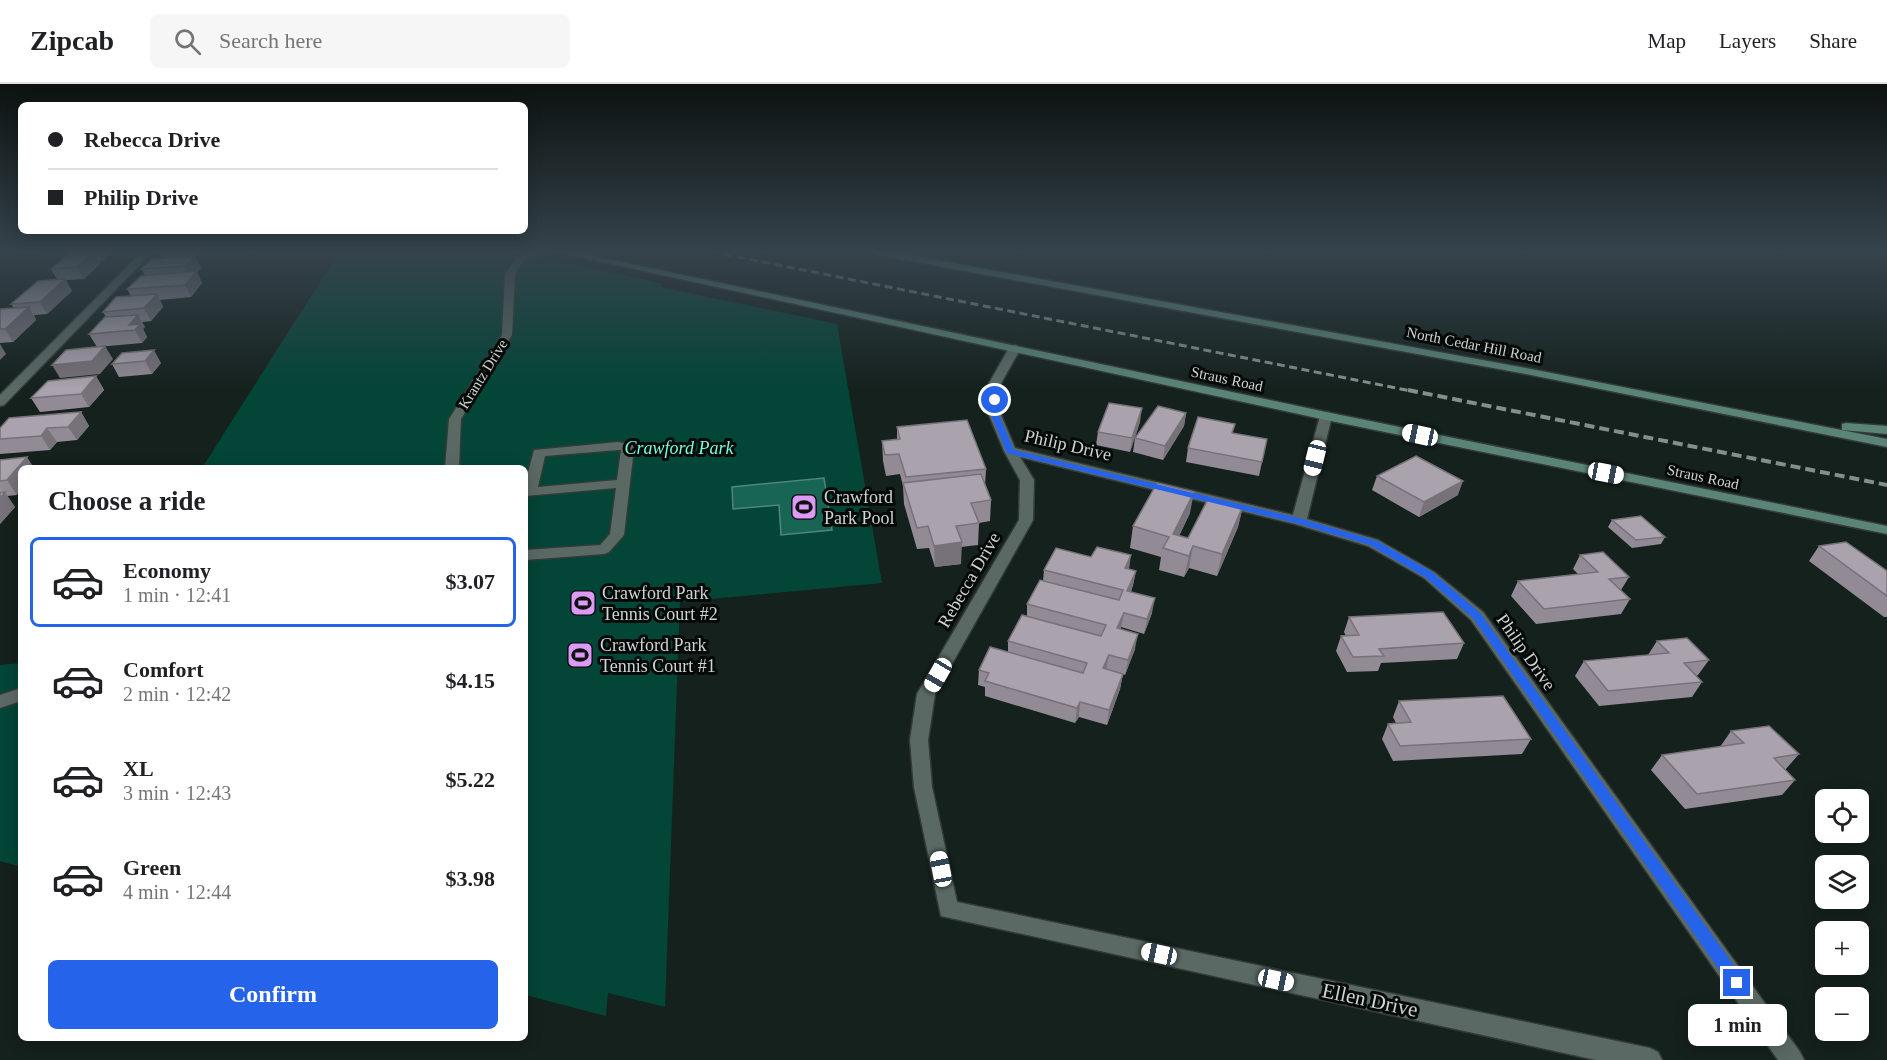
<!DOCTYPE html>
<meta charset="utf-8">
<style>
:root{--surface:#fff;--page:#f6f6f6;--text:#202124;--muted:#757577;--line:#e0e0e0;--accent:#2563eb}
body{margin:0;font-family:"Times New Roman",serif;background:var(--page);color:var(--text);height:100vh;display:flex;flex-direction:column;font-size:22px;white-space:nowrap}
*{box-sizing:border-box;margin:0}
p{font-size:20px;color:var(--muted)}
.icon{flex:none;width:33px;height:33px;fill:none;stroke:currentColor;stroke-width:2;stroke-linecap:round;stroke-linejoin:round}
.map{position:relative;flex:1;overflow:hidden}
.drawer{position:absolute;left:18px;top:381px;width:510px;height:576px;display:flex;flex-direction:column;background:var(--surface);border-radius:9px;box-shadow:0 3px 15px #0003}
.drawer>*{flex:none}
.banner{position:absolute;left:18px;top:18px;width:510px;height:132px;border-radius:9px;box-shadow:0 3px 15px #0003;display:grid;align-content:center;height:132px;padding:0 30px;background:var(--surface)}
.fabs{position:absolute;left:1815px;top:705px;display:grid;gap:12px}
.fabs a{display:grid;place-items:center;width:54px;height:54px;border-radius:9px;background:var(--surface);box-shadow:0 3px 15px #0003;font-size:30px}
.end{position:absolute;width:27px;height:27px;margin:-14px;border:8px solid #2563eb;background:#fff;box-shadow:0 0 0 3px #fff}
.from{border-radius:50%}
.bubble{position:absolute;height:42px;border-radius:9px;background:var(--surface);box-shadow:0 3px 15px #0003;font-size:20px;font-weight:700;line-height:42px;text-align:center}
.car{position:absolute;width:18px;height:36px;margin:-18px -9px;border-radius:8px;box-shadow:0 0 4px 2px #0007;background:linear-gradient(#fff 24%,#345 0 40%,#fff 0 76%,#345 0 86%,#fff 0)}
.banner b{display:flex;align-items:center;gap:21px;height:57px;font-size:22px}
.banner b+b{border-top:2px solid var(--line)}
.banner i{width:15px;height:15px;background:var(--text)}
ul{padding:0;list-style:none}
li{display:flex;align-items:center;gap:18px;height:90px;margin:0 12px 9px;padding:0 18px;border:3px solid transparent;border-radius:9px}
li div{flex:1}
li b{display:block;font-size:22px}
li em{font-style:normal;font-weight:700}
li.selected{border-color:var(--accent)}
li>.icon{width:54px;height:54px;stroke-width:1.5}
h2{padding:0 30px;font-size:27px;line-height:72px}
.action{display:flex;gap:12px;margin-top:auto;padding:12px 30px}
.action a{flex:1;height:69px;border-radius:9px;background:var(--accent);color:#fff;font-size:24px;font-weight:700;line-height:69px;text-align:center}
header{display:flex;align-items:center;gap:36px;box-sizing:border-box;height:84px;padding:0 30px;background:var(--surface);border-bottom:2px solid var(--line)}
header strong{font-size:28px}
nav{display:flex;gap:33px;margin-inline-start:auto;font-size:21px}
.search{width:420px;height:54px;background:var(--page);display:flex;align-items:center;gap:15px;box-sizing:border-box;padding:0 21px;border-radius:9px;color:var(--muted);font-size:22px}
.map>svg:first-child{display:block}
.green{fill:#034537}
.water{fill:#196553;stroke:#4f8679;stroke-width:1.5}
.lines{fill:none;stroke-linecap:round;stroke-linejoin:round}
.lane-casing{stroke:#333a38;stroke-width:3}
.street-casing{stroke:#333a38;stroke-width:3}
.secondary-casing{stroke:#333a38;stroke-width:3}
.lane{fill:#5b6964;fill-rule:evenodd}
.street{fill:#5b6964;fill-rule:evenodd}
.secondary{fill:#5a8478;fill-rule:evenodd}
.rail-far1{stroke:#858e8b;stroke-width:3;stroke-dasharray:8 4.5;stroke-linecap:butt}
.rail{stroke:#858e8b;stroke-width:4;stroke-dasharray:10 5;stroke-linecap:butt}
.wall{fill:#928b95}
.shaded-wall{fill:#777179}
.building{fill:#aaa2ad;stroke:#777179;stroke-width:1.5}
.route{fill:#2563eb}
.labels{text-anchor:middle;stroke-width:6;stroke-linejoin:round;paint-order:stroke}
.far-street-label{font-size:15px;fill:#cdd4d2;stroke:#050908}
.street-label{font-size:18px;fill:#cdd4d2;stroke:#050908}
.park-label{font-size:18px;font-style:italic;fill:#7afedb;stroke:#050908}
.poi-label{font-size:18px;fill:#cdd4d2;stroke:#050908;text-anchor:start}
.near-street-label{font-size:21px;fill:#cdd4d2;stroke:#050908}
</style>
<header>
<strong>Zipcab</strong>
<div class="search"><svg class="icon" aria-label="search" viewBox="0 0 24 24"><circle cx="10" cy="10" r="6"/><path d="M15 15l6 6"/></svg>Search here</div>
<nav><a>Map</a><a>Layers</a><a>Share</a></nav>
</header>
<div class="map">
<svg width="1887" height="976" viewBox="0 0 1887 976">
<rect width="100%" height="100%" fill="#15211d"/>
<g class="green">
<path d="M 339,168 L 518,168 L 660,199 L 661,203 L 837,240 L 882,499 L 680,518 L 665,923 L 608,909 L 606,932 L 525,911 L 525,384 L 202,384 Z"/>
<path d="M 21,579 L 21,783 L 0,777 L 0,581 Z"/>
</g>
<path class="water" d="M 824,394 L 832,446 L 781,451 L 779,421 L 733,425 L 732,403 Z"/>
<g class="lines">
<g class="lane-casing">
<path id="lane" d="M 618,358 L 633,361 L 634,364 L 624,451 L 609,468 L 604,470 L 525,476 L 525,466 L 600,461 L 610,450 L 616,404 L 525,412 L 525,400 L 534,366 ZM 618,366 L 621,366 L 617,396 L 538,403 L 545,372 Z"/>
</g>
<g class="street-casing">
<g id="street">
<path d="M 142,168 L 152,168 L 4,321 L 0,322 L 0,311 Z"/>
<path d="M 524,168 L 535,168 L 523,177 L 515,190 L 512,251 L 461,335 L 459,384 L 445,384 L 449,335 L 502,251 L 505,190 L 517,173 Z"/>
<path d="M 1015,261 L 1021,264 L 1000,301 L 1001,331 L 1015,364 L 1293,431 L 1320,332 L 1326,328 L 1330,329 L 1332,332 L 1307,435 L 1378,456 L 1434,488 L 1483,528 L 1800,968 L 1804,976 L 1778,976 L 1471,536 L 1424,494 L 1368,462 L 1295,440 L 1020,373 L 1034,396 L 1033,436 L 935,610 L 928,656 L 932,703 L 957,818 L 1650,964 L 1658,968 L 1662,976 L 1596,976 L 941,832 L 914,703 L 910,656 L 917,610 L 1019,436 L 1020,396 L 1004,367 L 989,331 L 988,301 L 1009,264 Z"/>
<path d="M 21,604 L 21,617 L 0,624 L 0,611 Z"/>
</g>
</g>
<g class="secondary-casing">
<g id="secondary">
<path d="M 557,168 L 575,168 L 1326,328 L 1887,442 L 1887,450 L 1326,336 Z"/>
<path d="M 873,168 L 893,168 L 1526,284 L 1887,355 L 1887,363 L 1526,290 L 878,171 Z"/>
<path d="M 1846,339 L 1887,342 L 1887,350 L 1842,346 L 1842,340 Z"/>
</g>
</g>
<use href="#lane" class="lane"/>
<use href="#street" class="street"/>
<use href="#secondary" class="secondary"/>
<path class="rail-far1" d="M 713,168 L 1416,308"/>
<path class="rail" d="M 1408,306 L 1887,401"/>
</g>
<g class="wall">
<path d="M 70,168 L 112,168 L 103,176 L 99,177 L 100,180 L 84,195 L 66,196 L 72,207 L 47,230 L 34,231 L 36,236 L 13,258 L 0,259 L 0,225 L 14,224 L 11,220 L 57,195 L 51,185 L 71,169 Z"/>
<path d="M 159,168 L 200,168 L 196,173 L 201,184 L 197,188 L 202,199 L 191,213 L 160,216 L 163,223 L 151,237 L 142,238 L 145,243 L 143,245 L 147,253 L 142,259 L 97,263 L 89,250 L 106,233 L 103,228 L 131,212 L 127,205 L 145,191 L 141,185 L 162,174 Z"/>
<path d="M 122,269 L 161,279 L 152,290 L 119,293 L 112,280 Z"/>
<path d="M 96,292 L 104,306 L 89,323 L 40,328 L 31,314 Z"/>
<path d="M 81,328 L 89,342 L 77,356 L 57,358 L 50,366 L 0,370 L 0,344 Z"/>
<path d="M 1186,329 L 1184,342 L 1163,376 L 1133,368 L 1135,354 Z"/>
<path d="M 1140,338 L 1130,368 L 1096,361 L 1098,348 Z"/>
<path d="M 897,343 L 986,385 L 985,402 L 991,416 L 990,437 L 979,439 L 978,461 L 961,463 L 961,480 L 935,483 L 929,464 L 917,465 L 904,420 L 903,402 L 900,390 L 886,392 L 883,377 L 882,357 L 897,356 Z"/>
<path d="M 1233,349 L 1262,378 L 1259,392 L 1186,378 L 1188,364 Z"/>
<path d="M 0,376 L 17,411 L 7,412 L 15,423 L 0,440 Z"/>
<path d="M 1377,392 L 1458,411 L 1419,433 L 1372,406 Z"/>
<path d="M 1243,422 L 1238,443 L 1217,492 L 1189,484 L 1184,493 L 1159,486 L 1161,473 L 1130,464 L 1133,442 L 1190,429 L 1179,452 L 1188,454 Z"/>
<path d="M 1612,436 L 1665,453 L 1661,460 L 1632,464 L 1608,443 Z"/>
<path d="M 1819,462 L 1887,487 L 1887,533 L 1884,533 L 1809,477 Z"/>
<path d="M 1580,471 L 1629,493 L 1621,506 L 1630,515 L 1621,530 L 1536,540 L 1511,512 L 1518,497 L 1578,490 L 1573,485 Z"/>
<path d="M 1129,485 L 1136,487 L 1133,501 L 1131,508 L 1152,529 L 1144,550 L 1121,543 L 1121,545 L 1135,565 L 1125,591 L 1123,590 L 1120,605 L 1107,641 L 1079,633 L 1075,639 L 985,612 L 985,603 L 978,601 L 979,586 L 1008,568 L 1008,557 L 1027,532 L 1027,520 L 1043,497 L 1044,486 Z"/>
<path d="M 1349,533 L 1464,559 L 1457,575 L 1381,579 L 1378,587 L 1347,588 L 1336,567 L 1341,552 L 1346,552 L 1344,548 Z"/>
<path d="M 1657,557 L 1709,576 L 1698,591 L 1696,592 L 1702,598 L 1692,613 L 1599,622 L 1575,592 L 1584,577 L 1648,571 Z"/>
<path d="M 1399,617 L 1531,655 L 1522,670 L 1393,677 L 1382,655 L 1388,640 L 1396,639 L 1393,633 Z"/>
<path d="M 1731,647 L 1799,670 L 1785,686 L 1795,696 L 1782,711 L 1685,725 L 1651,686 L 1662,671 L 1720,663 Z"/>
</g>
<g class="shaded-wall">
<path d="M 94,168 L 100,180 L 84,195 L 77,183 Z"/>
<path d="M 99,168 L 112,168 L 103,176 Z"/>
<path d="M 186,168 L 200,168 L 196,173 L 201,184 L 197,188 L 202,199 L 191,213 L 185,201 L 191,194 L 185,182 L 190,177 Z"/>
<path d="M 65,195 L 72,207 L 47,230 L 40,218 Z"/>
<path d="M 157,210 L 163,223 L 151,237 L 144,224 Z"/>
<path d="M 29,223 L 36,236 L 13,258 L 5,245 Z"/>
<path d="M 138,231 L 145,243 L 143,245 L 147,253 L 142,259 L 135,246 L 129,241 Z"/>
<path d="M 0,260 L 6,270 L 0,276 Z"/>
<path d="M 105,262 L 113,275 L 100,290 L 60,294 L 52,281 Z"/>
<path d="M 154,266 L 161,279 L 152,290 L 145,277 Z"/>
<path d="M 96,292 L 104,306 L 89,323 L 81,310 Z"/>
<path d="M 1142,324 L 1140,338 L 1130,368 L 1132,354 Z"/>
<path d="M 81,328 L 89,342 L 77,356 L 68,343 Z"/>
<path d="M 1186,329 L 1184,342 L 1163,376 L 1165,362 Z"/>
<path d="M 47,344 L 57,358 L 50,366 L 41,352 Z"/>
<path d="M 27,373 L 34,384 L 21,384 L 21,405 L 17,411 L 7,396 Z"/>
<path d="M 1463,397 L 1458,411 L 1419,433 L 1424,418 Z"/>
<path d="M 5,408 L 15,423 L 0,440 L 0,414 Z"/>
<path d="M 1194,408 L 1190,429 L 1172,467 L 1173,450 Z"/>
<path d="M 1243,422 L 1238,443 L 1217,492 L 1222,470 Z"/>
<path d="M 962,458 L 961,480 L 935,483 L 934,462 Z"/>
<path d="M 1193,462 L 1189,484 L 1184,493 L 1189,472 Z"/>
<path d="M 1131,471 L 1129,486 L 1125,484 Z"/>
<path d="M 1136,487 L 1133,501 L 1125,522 L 1127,507 Z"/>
<path d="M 1155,514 L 1152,529 L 1144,550 L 1147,535 Z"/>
<path d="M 1124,529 L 1121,543 L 1115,559 L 1117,544 Z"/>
<path d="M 1138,550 L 1135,565 L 1125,591 L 1128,576 Z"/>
<path d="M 1109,571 L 1106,586 L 1103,584 Z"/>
<path d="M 1123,590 L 1120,605 L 1107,641 L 1109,626 Z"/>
<path d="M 1080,618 L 1079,633 L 1075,639 L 1077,624 Z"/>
</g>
<g class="building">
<path d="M 94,168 L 77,183 L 51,185 L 68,170 Z"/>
<path d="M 195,172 L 185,182 L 141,185 L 152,175 Z"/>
<path d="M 197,187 L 185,201 L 127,205 L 141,192 Z"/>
<path d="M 65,195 L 40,218 L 11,220 L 38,197 Z"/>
<path d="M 157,210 L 144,224 L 103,228 L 116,213 Z"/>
<path d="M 29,223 L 5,245 L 0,245 L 0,225 Z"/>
<path d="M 138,231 L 129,241 L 140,240 L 135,246 L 89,250 L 105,233 Z"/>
<path d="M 105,262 L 92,277 L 52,281 L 66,266 Z"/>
<path d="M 154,266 L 145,277 L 112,280 L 122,269 Z"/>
<path d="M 96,292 L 81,310 L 31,314 L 48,297 Z"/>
<path d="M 1109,319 L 1142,324 L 1132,354 L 1098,348 Z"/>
<path d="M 1158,322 L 1186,329 L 1165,362 L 1135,354 Z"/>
<path d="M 81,328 L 68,343 L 47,344 L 41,352 L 0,355 L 0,344 L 9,334 Z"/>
<path d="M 1198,333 L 1235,340 L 1232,349 L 1267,355 L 1262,378 L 1188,364 Z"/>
<path d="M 967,336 L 986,385 L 906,393 L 899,370 L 885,371 L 882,357 L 900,355 L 897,343 Z"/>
<path d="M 1416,372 L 1463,397 L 1424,418 L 1377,392 Z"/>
<path d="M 27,373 L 7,396 L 0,397 L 0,376 Z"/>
<path d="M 981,390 L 991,416 L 971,419 L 979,439 L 956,442 L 962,458 L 934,462 L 928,442 L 917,444 L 903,399 Z"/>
<path d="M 1157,399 L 1194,408 L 1173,450 L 1188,454 L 1209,413 L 1243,422 L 1222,470 L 1193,462 L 1189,472 L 1163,464 L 1169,453 L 1133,442 Z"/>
<path d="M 5,408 L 0,414 L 0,409 Z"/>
<path d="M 1641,432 L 1665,453 L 1636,456 L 1612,436 Z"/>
<path d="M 1846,458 L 1887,487 L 1887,512 L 1819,462 Z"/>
<path d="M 1097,463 L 1131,471 L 1125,484 L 1136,487 L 1127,507 L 1155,514 L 1147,535 L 1124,529 L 1117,544 L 1138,550 L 1128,576 L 1109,571 L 1103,584 L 1123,590 L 1109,626 L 1080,618 L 1077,624 L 985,597 L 989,589 L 979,586 L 990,563 L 1083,589 L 1087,579 L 1008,557 L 1022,531 L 1101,552 L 1106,541 L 1027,520 L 1040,496 L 1119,516 L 1123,506 L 1044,486 L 1056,464 L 1091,473 Z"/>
<path d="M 1603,468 L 1629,493 L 1609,495 L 1630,515 L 1544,525 L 1518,497 L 1598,488 L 1580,471 Z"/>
<path d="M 1443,528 L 1464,559 L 1379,565 L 1384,572 L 1353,573 L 1341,552 L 1359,551 L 1349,533 Z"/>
<path d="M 1687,554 L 1709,576 L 1684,579 L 1702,598 L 1608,607 L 1584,577 L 1669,569 L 1657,557 Z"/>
<path d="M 1503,612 L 1531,655 L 1400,662 L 1388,640 L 1411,638 L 1399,617 Z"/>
<path d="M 1769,642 L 1799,670 L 1774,674 L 1795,696 L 1697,710 L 1662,671 L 1744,659 L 1731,647 Z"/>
</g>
<linearGradient id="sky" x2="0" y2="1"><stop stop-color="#0c1210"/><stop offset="0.55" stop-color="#35434c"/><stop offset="1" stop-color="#35434c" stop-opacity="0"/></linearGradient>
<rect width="1887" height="305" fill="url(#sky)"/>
<path class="route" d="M 995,314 L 999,316 L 999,331 L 1014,366 L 1302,435 L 1377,457 L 1432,488 L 1480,529 L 1743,894 L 1745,899 L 1743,904 L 1732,904 L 1473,534 L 1425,493 L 1370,461 L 1296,439 L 1007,369 L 991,331 L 991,316 Z"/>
<defs>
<g id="stadium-square" transform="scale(1.35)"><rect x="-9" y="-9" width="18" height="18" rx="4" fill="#da9af6" stroke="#050908"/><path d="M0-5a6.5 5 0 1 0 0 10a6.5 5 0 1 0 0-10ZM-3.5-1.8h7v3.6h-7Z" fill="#111"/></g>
</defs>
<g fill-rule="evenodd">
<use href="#stadium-square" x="804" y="423"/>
<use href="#stadium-square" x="583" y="519"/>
<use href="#stadium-square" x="580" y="571"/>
</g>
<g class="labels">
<g class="far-street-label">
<text transform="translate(1474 261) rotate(11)" y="5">North Cedar Hill Road</text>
<text transform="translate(483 290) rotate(-58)" y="5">Krantz Drive</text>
<text transform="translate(1227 295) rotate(12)" y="5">Straus Road</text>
<text transform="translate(1703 393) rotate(12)" y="5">Straus Road</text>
</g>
<g class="street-label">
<text transform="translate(1068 361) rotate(13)" y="6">Philip Drive</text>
<text transform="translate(969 496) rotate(-60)" y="6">Rebecca Drive</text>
<text transform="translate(1526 568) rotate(55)" y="6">Philip Drive</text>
</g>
<g class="park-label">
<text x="679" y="370">Crawford Park</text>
</g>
<g class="poi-label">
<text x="824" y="419">Crawford<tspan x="824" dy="21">Park Pool</tspan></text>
<text x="602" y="515">Crawford Park<tspan x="602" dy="21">Tennis Court #2</tspan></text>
<text x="600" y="567">Crawford Park<tspan x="600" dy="21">Tennis Court #1</tspan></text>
</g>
<g class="near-street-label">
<text transform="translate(1370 916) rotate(12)" y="7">Ellen Drive</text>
</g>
</g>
</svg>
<div class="fabs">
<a><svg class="icon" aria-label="locate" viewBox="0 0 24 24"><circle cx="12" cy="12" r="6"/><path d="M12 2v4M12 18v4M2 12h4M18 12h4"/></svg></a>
<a><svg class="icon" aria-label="layers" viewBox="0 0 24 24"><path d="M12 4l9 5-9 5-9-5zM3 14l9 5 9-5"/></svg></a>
<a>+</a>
<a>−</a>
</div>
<i class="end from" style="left:995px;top:316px"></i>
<i class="end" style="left:1737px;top:899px"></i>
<div class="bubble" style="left:1688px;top:920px;width:99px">1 min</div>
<i class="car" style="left:1420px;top:351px;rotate:282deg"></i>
<i class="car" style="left:1315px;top:374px;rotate:194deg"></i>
<i class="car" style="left:1606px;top:389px;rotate:101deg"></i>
<i class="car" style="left:938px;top:591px;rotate:210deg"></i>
<i class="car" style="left:941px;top:785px;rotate:349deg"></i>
<i class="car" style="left:1159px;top:870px;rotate:282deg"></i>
<i class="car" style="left:1276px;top:896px;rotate:102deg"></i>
<div class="banner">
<b><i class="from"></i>Rebecca Drive</b>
<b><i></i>Philip Drive</b>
</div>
<section class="drawer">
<h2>Choose a ride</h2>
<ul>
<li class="selected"><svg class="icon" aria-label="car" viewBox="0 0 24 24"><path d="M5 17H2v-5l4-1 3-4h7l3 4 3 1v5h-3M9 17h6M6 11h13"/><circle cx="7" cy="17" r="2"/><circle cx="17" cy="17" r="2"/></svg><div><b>Economy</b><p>1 min · 12:41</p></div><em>$3.07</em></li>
<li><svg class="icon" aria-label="car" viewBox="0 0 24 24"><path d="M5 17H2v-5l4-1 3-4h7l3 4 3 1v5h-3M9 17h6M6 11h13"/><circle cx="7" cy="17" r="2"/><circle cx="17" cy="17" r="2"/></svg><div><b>Comfort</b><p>2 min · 12:42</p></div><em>$4.15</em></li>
<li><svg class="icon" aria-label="car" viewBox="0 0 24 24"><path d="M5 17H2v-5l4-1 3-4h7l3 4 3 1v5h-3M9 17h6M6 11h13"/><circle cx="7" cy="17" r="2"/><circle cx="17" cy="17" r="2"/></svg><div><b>XL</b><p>3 min · 12:43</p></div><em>$5.22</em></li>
<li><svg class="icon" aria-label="car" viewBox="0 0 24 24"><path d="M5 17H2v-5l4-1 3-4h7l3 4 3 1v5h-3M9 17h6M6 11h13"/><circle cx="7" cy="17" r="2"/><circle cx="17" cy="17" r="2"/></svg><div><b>Green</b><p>4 min · 12:44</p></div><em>$3.98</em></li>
</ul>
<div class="action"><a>Confirm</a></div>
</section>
</div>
